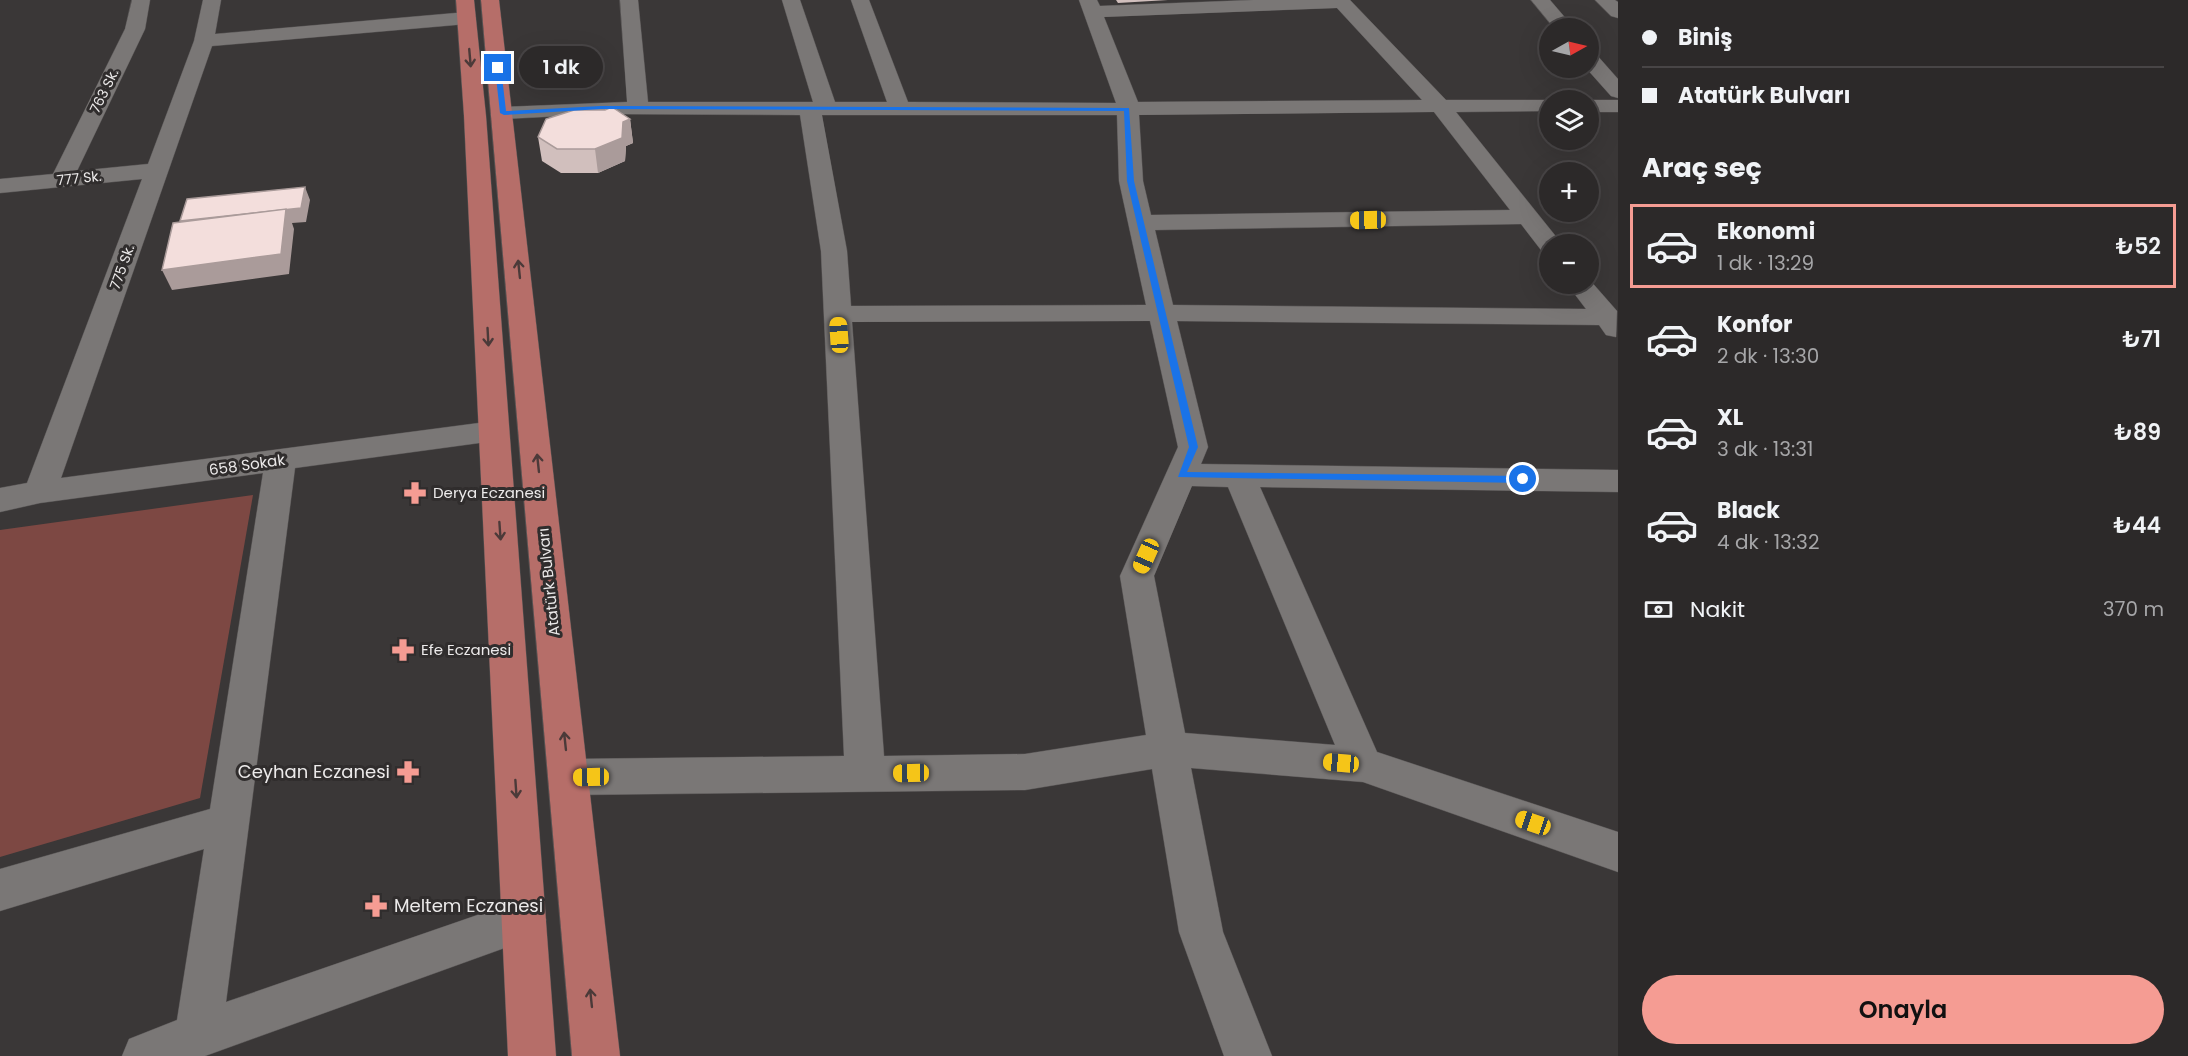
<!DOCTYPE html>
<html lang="tr">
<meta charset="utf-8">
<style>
:root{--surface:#2c2929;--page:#343131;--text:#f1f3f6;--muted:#a6a6a8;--line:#484546;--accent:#f59c93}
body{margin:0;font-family:Poppins,sans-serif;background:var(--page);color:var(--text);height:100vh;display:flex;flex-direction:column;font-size:22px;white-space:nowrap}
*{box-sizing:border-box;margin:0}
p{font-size:20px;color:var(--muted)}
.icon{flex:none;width:33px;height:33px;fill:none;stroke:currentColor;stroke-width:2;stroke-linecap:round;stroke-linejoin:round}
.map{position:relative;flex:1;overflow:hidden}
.drawer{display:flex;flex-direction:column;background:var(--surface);width:570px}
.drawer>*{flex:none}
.hud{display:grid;align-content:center;height:132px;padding:0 24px;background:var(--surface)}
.needle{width:39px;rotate:82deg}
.controls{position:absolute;left:1539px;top:18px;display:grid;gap:12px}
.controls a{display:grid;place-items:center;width:60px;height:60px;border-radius:50%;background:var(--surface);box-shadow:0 6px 24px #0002,0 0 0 2px var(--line);font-size:30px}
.end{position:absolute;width:27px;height:27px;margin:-14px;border:8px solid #1a73e8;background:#fff;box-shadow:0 0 0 3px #fff}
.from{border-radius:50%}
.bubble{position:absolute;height:42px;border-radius:21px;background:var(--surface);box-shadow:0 6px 24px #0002,0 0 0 2px var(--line);font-size:20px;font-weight:600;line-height:42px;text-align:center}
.car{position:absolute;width:18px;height:36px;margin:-18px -9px;border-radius:8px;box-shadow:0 0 4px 2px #0007;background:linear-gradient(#f5c518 24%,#345 0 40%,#f5c518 0 76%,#345 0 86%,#f5c518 0)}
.hud b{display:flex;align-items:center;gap:21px;height:57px;font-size:22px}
.hud b+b{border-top:2px solid var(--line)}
.hud i{width:15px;height:15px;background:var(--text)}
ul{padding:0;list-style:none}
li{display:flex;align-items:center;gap:18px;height:84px;margin:0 12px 9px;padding:0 12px;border:3px solid transparent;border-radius:0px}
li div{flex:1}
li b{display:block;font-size:22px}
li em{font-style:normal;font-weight:600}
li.active{border-color:var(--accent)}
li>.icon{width:54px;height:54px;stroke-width:1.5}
h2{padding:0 24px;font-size:27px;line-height:72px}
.pay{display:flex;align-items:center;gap:15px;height:66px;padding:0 24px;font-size:22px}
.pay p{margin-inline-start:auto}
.button{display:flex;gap:12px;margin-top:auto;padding:12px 24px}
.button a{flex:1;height:69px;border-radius:36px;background:var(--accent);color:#111;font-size:24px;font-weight:600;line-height:69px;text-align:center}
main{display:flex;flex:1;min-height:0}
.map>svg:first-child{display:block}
.green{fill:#7d4843}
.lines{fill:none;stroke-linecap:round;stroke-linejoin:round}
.minor-casing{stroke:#565353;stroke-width:1}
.major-casing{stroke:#565353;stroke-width:1}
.minor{fill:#7a7776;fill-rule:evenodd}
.major{fill:#b66e69;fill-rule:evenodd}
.wall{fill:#d1bfbd}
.shaded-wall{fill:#aa9b9a}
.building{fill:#f3dedc;stroke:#aa9b9a;stroke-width:1.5}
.oneway{stroke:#4b3a39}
.route{fill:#1a73e8}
.labels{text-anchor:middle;stroke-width:6;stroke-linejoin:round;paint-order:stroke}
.far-street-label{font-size:14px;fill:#eceaea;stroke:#302d2d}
.street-label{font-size:15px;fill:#eceaea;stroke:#302d2d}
.poi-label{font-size:15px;fill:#eceaea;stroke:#302d2d;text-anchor:start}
.near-poi-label{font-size:18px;fill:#eceaea;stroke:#302d2d;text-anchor:end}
</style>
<main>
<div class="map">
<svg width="1618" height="1056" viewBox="0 0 1618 1056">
<rect width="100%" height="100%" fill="#3a3737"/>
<path class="green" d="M 253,495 L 200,798 L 0,857 L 0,530 Z"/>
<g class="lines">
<g class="minor-casing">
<g id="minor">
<path d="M 132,0 L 150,0 L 145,29 L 77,171 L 148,164 L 194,41 L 203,0 L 221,0 L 215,34 L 467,12 L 476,18 L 467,24 L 212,46 L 61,478 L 494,421 L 505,424 L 509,431 L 505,438 L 494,441 L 295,468 L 226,1002 L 524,899 L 540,905 L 546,920 L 540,935 L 524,941 L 205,1056 L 122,1056 L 129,1039 L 177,1020 L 204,849 L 0,911 L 0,869 L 210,809 L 263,473 L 40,503 L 0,512 L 0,488 L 27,483 L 142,179 L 0,193 L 0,179 L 53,174 L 125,29 Z"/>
<path d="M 620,0 L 638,0 L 648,102 L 813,102 L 782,0 L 800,0 L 835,102 L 887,102 L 851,0 L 869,0 L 908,102 L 1116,103 L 1079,0 L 1097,0 L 1100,6 L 1253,0 L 1350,0 L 1446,100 L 1558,100 L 1550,100 L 1550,111 L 1456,112 L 1562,244 L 1550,244 L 1550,252 L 1541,250 L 1521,224 L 1155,230 L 1173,305 L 1586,309 L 1567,284 L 1588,284 L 1588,278 L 1617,311 L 1616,337 L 1606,335 L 1599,325 L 1177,321 L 1208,447 L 1201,464 L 1618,470 L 1618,492 L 1260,487 L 1377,752 L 1618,832 L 1618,872 L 1363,782 L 1191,768 L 1223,932 L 1272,1056 L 1224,1056 L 1179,932 L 1152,769 L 1025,790 L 569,795 L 555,789 L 549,777 L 555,765 L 569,759 L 844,756 L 821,251 L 800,115 L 601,114 L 504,119 L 496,118 L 493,113 L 496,108 L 504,107 L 627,102 ZM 1337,8 L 1422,100 L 1138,102 L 1104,17 ZM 1434,112 L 1510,210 L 1151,215 L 1143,181 L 1139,115 ZM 822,115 L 1117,115 L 1119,181 L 1146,305 L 851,306 L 847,251 ZM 1150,321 L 1178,447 L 1120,576 L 1146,735 L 1025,754 L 884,756 L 852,322 ZM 1192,486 L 1228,487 L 1335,745 L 1185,733 L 1154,576 Z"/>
<path d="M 1531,0 L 1550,0 L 1574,28 L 1554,28 Z"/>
<path d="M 1595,0 L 1615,0 L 1618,2 L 1618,18 L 1611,16 Z"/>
<path d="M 1588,51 L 1595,53 L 1618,79 L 1618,98 L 1611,96 L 1586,68 L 1588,68 Z"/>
<path d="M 1584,100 L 1618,100 L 1618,112 L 1588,112 L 1588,100 Z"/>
</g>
</g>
<g class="major-casing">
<g id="major">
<path d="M 456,0 L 474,0 L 486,116 L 556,1056 L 508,1056 L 464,116 Z"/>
<path d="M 481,0 L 499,0 L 620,1056 L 572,1056 Z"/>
</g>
</g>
<use href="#minor" class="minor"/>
<use href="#major" class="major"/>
</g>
<g class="wall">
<path d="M 1116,0 L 1168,0 L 1118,3 Z"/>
<path d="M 630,119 L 633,143 L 626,146 L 625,161 L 598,173 L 561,173 L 542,161 L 538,137 Z"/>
</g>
<g class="shaded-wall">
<path d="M 630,119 L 633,143 L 626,146 L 625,161 L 598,173 L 595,149 L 623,122 Z"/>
<path d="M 305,187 L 310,200 L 306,222 L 292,223 L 294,229 L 289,274 L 172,290 L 162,270 L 187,235 L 180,221 Z"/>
</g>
<g class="building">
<path d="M 612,107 L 630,119 L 623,122 L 622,138 L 595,149 L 557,149 L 538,137 L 546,119 L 574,110 L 605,110 Z"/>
<path d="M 305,187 L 301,208 L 180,221 L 187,199 Z"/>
<path d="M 286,209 L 281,254 L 162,270 L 173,223 Z"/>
</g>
<defs><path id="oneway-shaft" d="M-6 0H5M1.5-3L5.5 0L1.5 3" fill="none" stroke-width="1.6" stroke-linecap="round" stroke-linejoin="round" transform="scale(1.5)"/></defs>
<g class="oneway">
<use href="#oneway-shaft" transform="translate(470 58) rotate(85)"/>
<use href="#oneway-shaft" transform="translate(519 269) rotate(-96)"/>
<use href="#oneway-shaft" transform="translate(488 337) rotate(87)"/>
<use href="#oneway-shaft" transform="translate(538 463) rotate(-96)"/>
<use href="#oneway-shaft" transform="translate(500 531) rotate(86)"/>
<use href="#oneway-shaft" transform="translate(565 741) rotate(-96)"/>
<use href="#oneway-shaft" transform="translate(516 789) rotate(86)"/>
<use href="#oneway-shaft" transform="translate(591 998) rotate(-96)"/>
</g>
<path class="route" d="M 498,66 L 501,68 L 506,111 L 601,106 L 1129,108 L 1134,181 L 1198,447 L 1187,472 L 1523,476 L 1528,479 L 1523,483 L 1178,477 L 1189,447 L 1127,181 L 1124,111 L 601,109 L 504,115 L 500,113 L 495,68 Z"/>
<defs>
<g id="pharmacy-bare" transform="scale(1.8)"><path d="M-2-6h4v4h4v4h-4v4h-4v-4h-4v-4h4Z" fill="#f59c93" stroke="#302d2d" stroke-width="2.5" paint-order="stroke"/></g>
</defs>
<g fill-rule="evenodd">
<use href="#pharmacy-bare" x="415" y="493"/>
<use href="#pharmacy-bare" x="403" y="650"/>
<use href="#pharmacy-bare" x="408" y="772"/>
<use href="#pharmacy-bare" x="376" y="906"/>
</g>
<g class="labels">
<g class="far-street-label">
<text transform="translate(104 91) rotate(-64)" y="5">763 Sk.</text>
<text transform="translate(79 178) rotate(-6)" y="5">777 Sk.</text>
<text transform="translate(122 267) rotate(-70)" y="5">775 Sk.</text>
</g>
<g class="street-label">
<text transform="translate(247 465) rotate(-8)" y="5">658 Sokak</text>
<text transform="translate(549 582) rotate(-96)" y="5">Atatürk Bulvarı</text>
</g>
<g class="poi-label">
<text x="433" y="498">Derya Eczanesi</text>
<text x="421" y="655">Efe Eczanesi</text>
</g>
<g class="near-poi-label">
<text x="390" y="778">Ceyhan Eczanesi</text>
<text x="394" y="912" text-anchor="start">Meltem Eczanesi</text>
</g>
</g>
</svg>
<div class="controls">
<a><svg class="needle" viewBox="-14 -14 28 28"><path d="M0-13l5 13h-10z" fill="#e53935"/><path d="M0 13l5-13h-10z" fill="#a6a6a8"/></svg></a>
<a><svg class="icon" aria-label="layers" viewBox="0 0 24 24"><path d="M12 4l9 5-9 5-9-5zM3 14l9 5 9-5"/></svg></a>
<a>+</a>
<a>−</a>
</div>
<i class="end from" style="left:1523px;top:479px"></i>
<i class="end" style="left:498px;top:68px"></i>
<div class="bubble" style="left:519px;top:46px;width:84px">1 dk</div>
<i class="car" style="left:1368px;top:220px;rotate:269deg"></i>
<i class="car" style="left:839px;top:335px;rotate:356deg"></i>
<i class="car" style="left:1146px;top:556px;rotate:204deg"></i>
<i class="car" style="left:1341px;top:763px;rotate:275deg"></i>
<i class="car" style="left:911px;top:773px;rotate:269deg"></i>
<i class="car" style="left:591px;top:777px;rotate:269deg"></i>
<i class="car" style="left:1533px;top:823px;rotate:289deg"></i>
</div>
<section class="drawer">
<div class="hud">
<b><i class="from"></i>Biniş</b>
<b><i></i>Atatürk Bulvarı</b>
</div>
<h2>Araç seç</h2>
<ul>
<li class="active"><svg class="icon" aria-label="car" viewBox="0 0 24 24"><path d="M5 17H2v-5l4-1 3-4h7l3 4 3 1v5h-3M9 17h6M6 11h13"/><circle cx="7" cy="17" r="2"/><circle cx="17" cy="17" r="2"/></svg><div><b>Ekonomi</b><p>1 dk · 13:29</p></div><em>₺52</em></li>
<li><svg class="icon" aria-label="car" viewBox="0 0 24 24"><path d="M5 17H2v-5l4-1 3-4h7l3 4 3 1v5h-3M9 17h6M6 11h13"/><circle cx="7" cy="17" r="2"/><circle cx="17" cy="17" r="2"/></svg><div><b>Konfor</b><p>2 dk · 13:30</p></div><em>₺71</em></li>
<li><svg class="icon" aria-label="car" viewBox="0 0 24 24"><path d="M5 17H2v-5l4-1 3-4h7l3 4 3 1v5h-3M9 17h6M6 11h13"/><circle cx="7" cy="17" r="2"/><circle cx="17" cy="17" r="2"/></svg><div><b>XL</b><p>3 dk · 13:31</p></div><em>₺89</em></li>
<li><svg class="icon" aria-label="car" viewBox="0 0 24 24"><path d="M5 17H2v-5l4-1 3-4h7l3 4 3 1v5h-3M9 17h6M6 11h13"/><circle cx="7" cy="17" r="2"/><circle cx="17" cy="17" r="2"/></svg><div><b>Black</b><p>4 dk · 13:32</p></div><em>₺44</em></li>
</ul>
<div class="pay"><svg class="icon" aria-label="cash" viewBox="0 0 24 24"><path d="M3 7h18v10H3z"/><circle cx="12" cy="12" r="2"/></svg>Nakit<p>370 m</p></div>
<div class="button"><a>Onayla</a></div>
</section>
</main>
